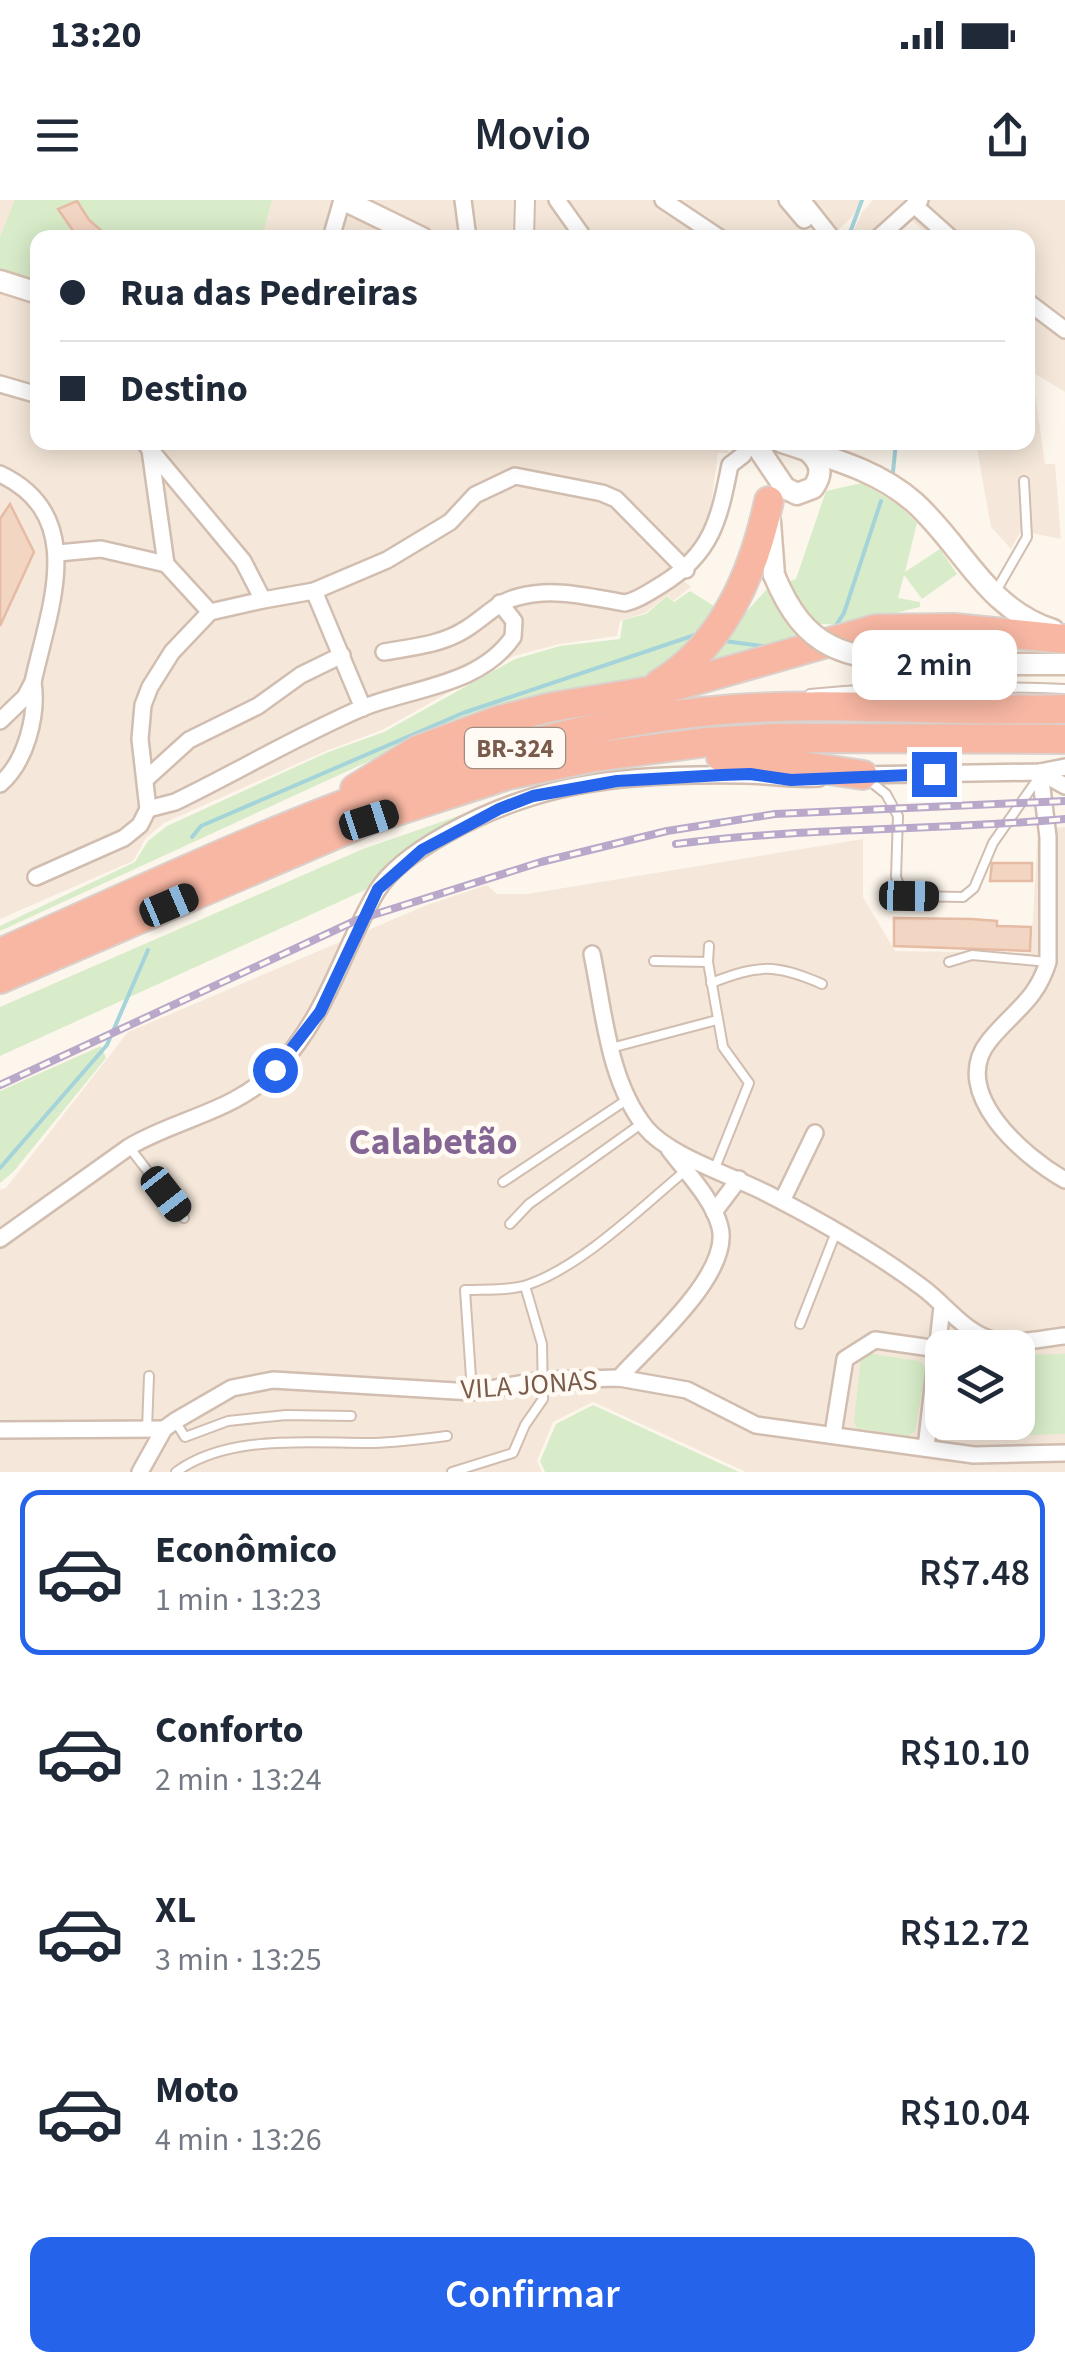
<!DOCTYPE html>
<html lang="pt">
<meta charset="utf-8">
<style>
:root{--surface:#fff;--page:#f2f2f3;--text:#1f2937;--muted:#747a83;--line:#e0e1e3;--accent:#2563eb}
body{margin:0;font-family:"Source Sans 3",sans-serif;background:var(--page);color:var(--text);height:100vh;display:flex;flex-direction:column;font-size:38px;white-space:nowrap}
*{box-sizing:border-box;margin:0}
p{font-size:32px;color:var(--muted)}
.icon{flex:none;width:55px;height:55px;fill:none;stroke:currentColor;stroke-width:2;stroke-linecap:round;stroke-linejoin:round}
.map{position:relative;height:1272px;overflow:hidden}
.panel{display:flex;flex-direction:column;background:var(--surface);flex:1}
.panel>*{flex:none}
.banner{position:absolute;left:30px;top:30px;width:1005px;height:220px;border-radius:20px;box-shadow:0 5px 25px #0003;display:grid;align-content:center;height:220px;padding:0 30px;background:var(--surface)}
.buttons{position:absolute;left:925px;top:1130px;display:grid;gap:20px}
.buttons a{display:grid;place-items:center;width:110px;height:110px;border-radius:20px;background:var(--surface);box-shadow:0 5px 25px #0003;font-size:50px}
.end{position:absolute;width:45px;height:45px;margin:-22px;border:12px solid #2563eb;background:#fff;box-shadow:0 0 0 5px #fff}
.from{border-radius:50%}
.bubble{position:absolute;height:70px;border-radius:20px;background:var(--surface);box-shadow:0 5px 25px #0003;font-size:32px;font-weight:600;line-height:70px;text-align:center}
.car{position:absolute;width:30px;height:60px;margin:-30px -15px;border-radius:12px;box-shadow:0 0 8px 2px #0007;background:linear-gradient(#222 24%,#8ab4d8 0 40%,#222 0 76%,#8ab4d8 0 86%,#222 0)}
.banner b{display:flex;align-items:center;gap:35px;height:95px;font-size:38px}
.banner b+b{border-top:2px solid var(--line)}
.banner i{width:25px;height:25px;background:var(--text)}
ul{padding:18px 0 0;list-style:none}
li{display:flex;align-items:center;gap:30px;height:165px;margin:0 20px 15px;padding:0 10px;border:5px solid transparent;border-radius:20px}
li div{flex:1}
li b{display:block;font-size:38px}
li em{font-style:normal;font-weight:600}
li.selected{border-color:var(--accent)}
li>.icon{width:90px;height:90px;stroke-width:1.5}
.button{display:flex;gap:20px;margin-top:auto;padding:20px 30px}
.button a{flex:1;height:115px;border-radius:20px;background:var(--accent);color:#fff;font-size:40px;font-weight:600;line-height:115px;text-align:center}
.status{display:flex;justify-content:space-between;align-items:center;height:70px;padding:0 50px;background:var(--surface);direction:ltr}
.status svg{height:28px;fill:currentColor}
header{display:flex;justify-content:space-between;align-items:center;height:130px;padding:0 30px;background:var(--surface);font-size:45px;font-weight:600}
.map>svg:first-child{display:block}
.residential{fill:#f5e8da;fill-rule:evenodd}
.green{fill:#d8ecc9}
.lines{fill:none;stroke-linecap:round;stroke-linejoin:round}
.stream{stroke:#a5d3da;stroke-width:4}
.building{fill:#f3d5c3;stroke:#e6bba3;stroke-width:2.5}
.service-casing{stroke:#d1beb0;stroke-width:12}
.minor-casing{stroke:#d1beb0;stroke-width:20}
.tertiary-casing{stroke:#d1beb0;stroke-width:22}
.secondary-casing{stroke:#d6c0b0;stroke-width:25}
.motorway-casing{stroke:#dad1cd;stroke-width:32}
.service{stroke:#fff;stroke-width:8}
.minor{stroke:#fff;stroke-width:15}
.tertiary{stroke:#fff;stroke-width:18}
.secondary{stroke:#fff;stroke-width:20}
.motorway{stroke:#f7b7a3;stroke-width:28}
.rail-casing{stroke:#b9a8c9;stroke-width:8}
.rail{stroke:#fffaf3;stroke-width:4;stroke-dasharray:11;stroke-linecap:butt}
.secondary-bridge-casing{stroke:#d6c0b0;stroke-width:25;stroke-linecap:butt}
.secondary-bridge{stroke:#fff;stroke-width:20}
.route{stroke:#2563eb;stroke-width:12}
.labels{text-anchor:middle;stroke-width:9;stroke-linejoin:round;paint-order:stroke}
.shield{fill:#fffaf3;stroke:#a28b7f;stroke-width:2.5}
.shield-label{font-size:25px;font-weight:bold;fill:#7a5c4d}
.street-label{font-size:28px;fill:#7a5c4d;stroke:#fffaf3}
.district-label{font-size:38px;font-weight:bold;fill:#846695;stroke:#fffaf3}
</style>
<div class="status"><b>13:20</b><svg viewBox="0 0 49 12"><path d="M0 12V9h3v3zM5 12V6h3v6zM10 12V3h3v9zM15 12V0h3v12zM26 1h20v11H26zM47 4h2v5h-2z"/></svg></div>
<header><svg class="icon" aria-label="menu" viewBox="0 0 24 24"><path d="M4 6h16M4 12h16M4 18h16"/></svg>Movio<svg class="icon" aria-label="share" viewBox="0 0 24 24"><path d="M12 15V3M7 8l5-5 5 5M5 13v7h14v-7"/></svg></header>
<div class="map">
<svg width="1065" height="1272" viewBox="0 0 1065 1272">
<rect width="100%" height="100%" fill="#fdf6ec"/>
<g class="residential">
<path d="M 0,0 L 861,0 L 852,17 L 830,38 L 38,38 L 38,242 L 730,243 L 728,253 L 718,253 L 707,336 L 682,379 L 691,387 L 673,401 L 668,395 L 645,413 L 620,421 L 617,436 L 560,444 L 514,456 L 382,530 L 326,551 L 164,623 L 146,638 L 133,661 L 0,719 Z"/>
<path d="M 873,0 L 1065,0 L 1065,192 L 1032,172 L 1045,264 L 1055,264 L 1061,339 L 1021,331 L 1011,349 L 991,327 L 976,243 L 1028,242 L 1028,38 L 931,37 L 901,11 L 872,37 L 851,38 L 862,12 Z"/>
<path d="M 1065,627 L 1065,1272 L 746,1272 L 593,1202 L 553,1222 L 537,1261 L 542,1272 L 0,1272 L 0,990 L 6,988 L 128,832 L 427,705 L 487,685 L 497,694 L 527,694 L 863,639 L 863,697 L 895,751 L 1031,753 L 1038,629 ZM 942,1148 L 1018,1148 L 1018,1222 L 942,1222 Z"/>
</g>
<g class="green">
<path d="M 15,0 L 272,0 L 262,37 L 38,38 L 37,81 L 0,69 L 0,37 Z"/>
<path d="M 862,283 L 899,305 L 917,323 L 905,372 L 940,349 L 957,374 L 922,399 L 904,375 L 898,398 L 920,402 L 920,407 L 846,425 L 822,424 L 800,438 L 654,478 L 528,498 L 465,517 L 0,731 L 0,726 L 135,662 L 148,641 L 167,626 L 326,553 L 384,532 L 515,459 L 560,446 L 620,439 L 623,420 L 646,414 L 667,396 L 674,402 L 690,391 L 738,421 L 766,390 L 796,379 L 826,291 Z"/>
<path d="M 487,606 L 486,612 L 427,636 L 365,690 L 0,856 L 0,807 L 363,649 Z"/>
<path d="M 101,846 L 106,858 L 14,971 L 0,983 L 0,891 Z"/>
<path d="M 866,1153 L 919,1161 L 926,1167 L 915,1231 L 908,1236 L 857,1228 L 854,1221 L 861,1157 Z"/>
<path d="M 1065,1154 L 1065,1234 L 987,1236 L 986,1223 L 1018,1222 L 1018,1155 Z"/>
<path d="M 593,1205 L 739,1272 L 545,1272 L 540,1261 L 556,1224 Z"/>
</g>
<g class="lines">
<g class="stream">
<path d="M 848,38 L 862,0"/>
<path d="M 893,272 L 896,242"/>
<path d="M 835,427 L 844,413 L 881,301"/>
<path d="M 724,441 L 769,447"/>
<path d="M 192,637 L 201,626 L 463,513 L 695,435"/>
<path d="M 0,968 L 107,845 L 148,750"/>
</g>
</g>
<g class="building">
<path d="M 77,1 L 89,20 L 110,38 L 78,38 L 58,9 Z"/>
<path d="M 10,304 L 34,352 L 0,426 L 0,319 Z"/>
<path d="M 992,663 L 1032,663 L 1032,681 L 990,681 Z"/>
<path d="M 894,718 L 972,719 L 997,721 L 997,726 L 1031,727 L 1030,751 L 894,746 Z"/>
</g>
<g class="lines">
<g class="service-casing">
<g id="service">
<path d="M 996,391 L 1027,337 L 1024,281"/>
<path d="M 810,494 C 896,485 979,486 1065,489"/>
<path d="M 866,578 L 886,594 L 898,616 L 896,677 L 901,690 L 909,696 L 963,697 L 974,688 L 993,643 L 1037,580"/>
<path d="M 709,746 L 708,762 L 723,847 L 749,883 L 715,968"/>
<path d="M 654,761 L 708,762"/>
<path d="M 949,762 L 972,755 L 1048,762"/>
<path d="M 711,783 C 758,765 774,763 822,784"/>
<path d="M 611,848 L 717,820"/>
<path d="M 129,947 L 184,1018"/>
<path d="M 503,982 L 628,899"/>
<path d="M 510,1024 L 529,1004 L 641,924"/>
<path d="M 800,1124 L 836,1032"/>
<path d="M 472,1192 L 465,1090 C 484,1089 509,1091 527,1085 C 581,1067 642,1007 685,971"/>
<path d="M 175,1221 L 185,1237 L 228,1221 L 286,1215 L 351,1216"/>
<path d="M 147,1229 L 149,1176"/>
<path d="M 176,1272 C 228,1234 308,1243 368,1243 C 394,1243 421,1239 447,1236"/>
<path d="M 452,1272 L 513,1253 L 525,1225 L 543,1199 L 542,1144 L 525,1086"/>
</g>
</g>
<g class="minor-casing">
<g id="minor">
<path d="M 463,0 L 468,38"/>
<path d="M 557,0 L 584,38"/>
<path d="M 663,0 L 720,38"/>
<path d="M 787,0 L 804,20 L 812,13"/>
<path d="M 802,0 L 832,38"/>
<path d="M 914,5 L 951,38"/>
<path d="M 331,38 L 342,0"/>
<path d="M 878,38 L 920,0"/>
<path d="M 1028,102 L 1065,130"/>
<path d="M 0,184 L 38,195"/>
<path d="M 150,250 L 166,364"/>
<path d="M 0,274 C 89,316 49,408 33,482 L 25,497 L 0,521"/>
<path d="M 58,353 L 101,349 L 166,364 L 210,412"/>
<path d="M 314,391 L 363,508"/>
<path d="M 263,400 L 314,391 L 387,360 L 450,322 L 475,295 L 515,276 L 602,293 L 616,299 L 686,370"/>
<path d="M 384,452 C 412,447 441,445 466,429 C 484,418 497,402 518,397 C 554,387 589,397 625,403 C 639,400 649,392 661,385 C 712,354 719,320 730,265 L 743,255 L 749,242"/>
<path d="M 1040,572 L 1048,637 L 1048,762 C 1036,801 1013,811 989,841 C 948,892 1024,957 1065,980"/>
<path d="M 1040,572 L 1065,586"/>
<path d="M 857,575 L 1040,572 L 1065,567"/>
<path d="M 146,579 L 189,540 L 258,506 L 301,475 L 342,455"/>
<path d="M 0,584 C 26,562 38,515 33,482"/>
<path d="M 148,609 L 175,602 C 237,572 299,535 362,508 C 414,487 479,486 513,437 L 514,421 L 500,403"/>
<path d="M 36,677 L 124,638 L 140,625 L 148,609 L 140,539 L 143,505 L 150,487 L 172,452 L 210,412 L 263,400 L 243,361 L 144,242"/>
<path d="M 592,754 C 604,811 608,881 646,928 C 669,956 731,975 766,993 C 819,1020 875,1052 923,1088 C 946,1105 965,1134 996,1141 C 1016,1145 1045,1138 1065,1136"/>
<path d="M 782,1001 L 815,933"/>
<path d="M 714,1012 L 739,979"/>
<path d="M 0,1039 L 129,947 C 178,918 235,912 276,869 C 328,815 341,752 377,691 C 403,649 486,611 532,597 C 597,576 675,574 744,575 C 769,575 793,580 819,578"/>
<path d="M 619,1178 C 648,1145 732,1074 720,1027 C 713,999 686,972 669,949"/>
<path d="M 0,1230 L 164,1229"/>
<path d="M 833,1234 L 845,1159 L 875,1140 L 938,1149"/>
<path d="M 926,1248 L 942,1107"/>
<path d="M 140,1272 L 164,1229 L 175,1221 L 232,1188 L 273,1180 L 472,1192 L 543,1180 L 619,1178 L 687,1190 L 756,1225 L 974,1255 L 1065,1253"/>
</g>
</g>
<g class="tertiary-casing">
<path id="tertiary" d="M 524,38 L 525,0"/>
</g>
<g class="secondary-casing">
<g id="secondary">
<path d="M 344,0 L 422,38"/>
<path d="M 0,81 L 38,93"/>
<path d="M 754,242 L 785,288 L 797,294 L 813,288 C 823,274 821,263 809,252"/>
<path d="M 782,242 C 829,258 876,269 914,302 C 964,347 985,408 1053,430"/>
<path d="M 770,322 L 774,375"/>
<path d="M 919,464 L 1065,464"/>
</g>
</g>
<g class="motorway-casing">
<g id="motorway">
<path d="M 659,484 C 723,446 754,371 769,301"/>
<path d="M 721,557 L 742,557 L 863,575"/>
<path d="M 355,589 L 418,550 L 500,520 L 552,507 L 668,488 L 876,429 L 953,428 L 1065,439"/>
<path d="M 0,753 C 225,654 453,538 701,512 C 821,499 944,513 1065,509"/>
<path d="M 0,779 L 369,620 L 508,575 L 594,557 L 707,542 L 776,538 L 1065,539"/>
</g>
</g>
<use href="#service" class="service"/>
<use href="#minor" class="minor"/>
<use href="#tertiary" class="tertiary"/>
<use href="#secondary" class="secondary"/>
<use href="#motorway" class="motorway"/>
<g class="rail-casing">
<g id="rail">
<path d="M 676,644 C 805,627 935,631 1065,619"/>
<path d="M 0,885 L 357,720 L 541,662 L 667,631 L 775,614 L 1065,601"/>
</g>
</g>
<use href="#rail" class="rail"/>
<g class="secondary-bridge-casing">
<path id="secondary-bridge" d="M 774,375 C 806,452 843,456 919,464"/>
</g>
<use href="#secondary-bridge" class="secondary-bridge"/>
</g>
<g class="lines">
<path class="route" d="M 275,870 L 320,812 L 378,689 L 422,650 L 499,609 L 533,596 L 617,581 L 722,575 L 750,574 L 791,580 L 934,574"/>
</g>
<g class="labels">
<rect class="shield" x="465" y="528" width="100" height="40" rx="8"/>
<g class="shield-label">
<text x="515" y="557">BR-324</text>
</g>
<g class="street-label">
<text transform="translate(529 1184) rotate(-4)" y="10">VILA JONAS</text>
</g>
<g class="district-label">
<text x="433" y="954">Calabetão</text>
</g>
</g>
</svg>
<div class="buttons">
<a><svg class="icon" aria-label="layers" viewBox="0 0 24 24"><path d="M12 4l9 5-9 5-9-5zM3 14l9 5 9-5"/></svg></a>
</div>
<i class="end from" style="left:275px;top:870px"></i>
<i class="end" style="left:934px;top:574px"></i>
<div class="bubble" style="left:852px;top:430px;width:165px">2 min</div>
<i class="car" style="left:369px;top:620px;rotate:72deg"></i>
<i class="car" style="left:909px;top:696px;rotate:91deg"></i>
<i class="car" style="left:169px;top:705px;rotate:67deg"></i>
<i class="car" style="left:166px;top:994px;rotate:142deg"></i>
<div class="banner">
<b><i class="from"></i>Rua das Pedreiras</b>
<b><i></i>Destino</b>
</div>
</div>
<section class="panel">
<ul>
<li class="selected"><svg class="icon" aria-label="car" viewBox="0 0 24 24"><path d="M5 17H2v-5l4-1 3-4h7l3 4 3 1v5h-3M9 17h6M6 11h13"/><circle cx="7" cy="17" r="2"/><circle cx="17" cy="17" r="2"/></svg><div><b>Econômico</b><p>1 min · 13:23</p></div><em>R$7.48</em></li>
<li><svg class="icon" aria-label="car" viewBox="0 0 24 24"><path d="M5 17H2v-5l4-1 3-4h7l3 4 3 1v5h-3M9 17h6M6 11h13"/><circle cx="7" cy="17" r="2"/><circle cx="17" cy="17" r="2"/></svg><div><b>Conforto</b><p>2 min · 13:24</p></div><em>R$10.10</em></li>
<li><svg class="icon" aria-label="car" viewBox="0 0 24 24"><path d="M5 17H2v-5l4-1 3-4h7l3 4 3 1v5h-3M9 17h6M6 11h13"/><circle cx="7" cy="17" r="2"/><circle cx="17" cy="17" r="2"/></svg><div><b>XL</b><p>3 min · 13:25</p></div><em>R$12.72</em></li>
<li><svg class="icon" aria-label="car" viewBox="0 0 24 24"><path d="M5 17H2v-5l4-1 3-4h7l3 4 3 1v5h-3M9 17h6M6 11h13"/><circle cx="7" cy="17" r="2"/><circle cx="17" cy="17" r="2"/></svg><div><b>Moto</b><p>4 min · 13:26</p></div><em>R$10.04</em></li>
</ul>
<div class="button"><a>Confirmar</a></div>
</section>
